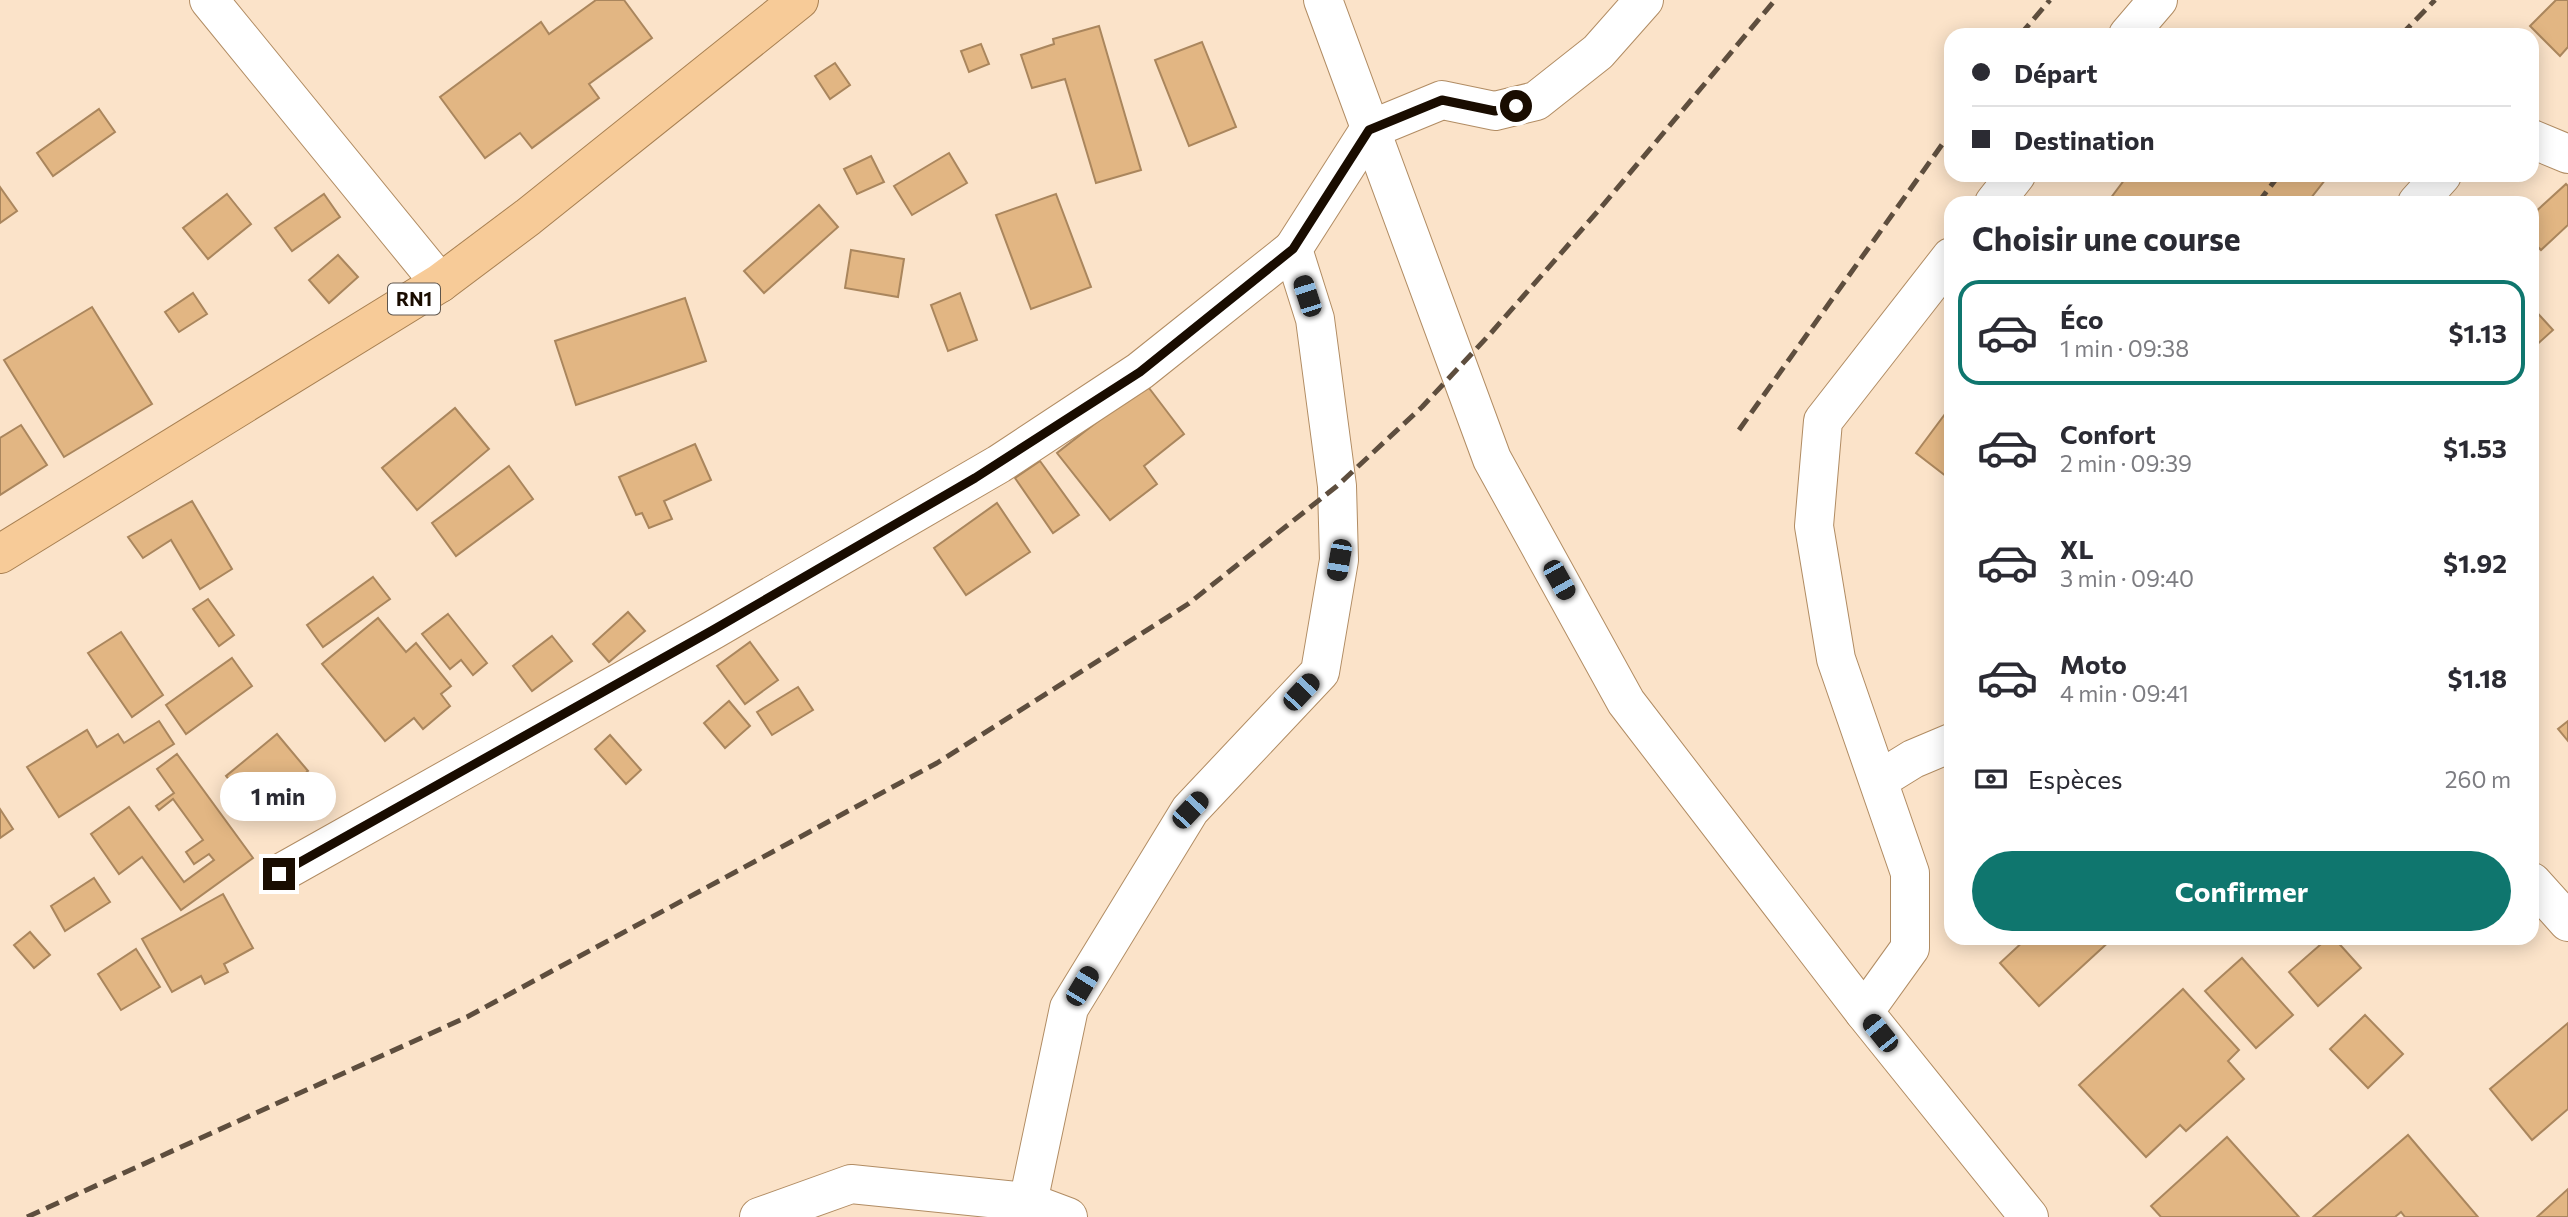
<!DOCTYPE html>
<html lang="fr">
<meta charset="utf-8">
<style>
:root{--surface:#fff;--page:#f2f2f3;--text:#2b2b33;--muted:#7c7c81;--line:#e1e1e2;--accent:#0f766e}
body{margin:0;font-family:Commissioner,sans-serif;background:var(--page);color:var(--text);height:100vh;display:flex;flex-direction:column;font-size:26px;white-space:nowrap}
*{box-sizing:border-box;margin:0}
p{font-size:23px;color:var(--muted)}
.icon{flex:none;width:38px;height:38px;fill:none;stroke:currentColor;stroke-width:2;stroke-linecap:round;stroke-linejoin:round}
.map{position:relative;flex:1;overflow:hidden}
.drawer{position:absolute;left:1944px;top:196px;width:595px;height:749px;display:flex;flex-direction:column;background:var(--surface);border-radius:21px;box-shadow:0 4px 18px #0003}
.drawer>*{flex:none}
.guide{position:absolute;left:1944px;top:28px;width:595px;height:154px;border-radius:21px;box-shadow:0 4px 18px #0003;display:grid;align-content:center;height:154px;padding:0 28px;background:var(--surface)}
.end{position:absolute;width:32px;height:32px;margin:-16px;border:9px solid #190c00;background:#fff;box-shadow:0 0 0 4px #fff}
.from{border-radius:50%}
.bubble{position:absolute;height:49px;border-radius:24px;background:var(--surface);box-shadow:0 4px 18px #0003;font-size:23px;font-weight:700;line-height:49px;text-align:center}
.car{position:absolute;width:21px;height:42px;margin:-21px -10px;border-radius:9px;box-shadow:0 0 5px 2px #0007;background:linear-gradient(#222 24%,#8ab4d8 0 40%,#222 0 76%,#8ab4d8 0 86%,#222 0)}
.guide b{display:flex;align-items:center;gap:24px;height:66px;font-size:26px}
.guide b+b{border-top:2px solid var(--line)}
.guide i{width:18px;height:18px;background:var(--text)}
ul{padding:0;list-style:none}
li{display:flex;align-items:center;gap:21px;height:105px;margin:0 14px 10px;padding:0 14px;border:4px solid transparent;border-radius:21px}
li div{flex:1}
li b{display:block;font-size:26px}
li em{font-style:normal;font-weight:700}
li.current{border-color:var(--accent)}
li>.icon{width:63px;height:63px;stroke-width:1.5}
h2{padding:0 28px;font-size:32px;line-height:84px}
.pay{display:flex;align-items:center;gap:18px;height:77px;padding:0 28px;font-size:26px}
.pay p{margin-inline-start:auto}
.action{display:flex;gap:14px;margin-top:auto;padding:14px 28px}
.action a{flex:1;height:80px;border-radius:42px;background:var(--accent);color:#fff;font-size:28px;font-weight:700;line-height:80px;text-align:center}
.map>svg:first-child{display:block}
.building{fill:#e2b683;stroke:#aa865d;stroke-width:2}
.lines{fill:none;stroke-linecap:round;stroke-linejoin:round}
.minor-casing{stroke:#b18c63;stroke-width:40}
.tertiary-casing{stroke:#b18c63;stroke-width:40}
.trunk-casing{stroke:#a88052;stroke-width:40}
.minor{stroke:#fff;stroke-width:38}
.tertiary{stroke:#fff;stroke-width:38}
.trunk{stroke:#f7cb98;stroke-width:38}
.rail{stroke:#5e4e3e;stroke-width:5;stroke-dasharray:14 7;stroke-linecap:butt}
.route{stroke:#190c00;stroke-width:9}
.labels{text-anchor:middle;stroke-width:7;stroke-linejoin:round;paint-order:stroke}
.shield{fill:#fff;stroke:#5e554c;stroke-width:2}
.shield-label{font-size:19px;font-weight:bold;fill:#190c00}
</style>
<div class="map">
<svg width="2568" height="1217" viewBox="0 0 2568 1217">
<rect width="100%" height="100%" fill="#fbe3c9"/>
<g class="building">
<path d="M 596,0 L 624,0 L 652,38 L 589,84 L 599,98 L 532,148 L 520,133 L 485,158 L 440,97 L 541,22 L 549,34 Z"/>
<path d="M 2556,0 L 2568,0 L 2568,47 L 2560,56 L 2530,26 Z"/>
<path d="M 1099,26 L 1141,170 L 1096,183 L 1065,79 L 1032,88 L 1021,55 L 1054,44 L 1053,39 Z"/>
<path d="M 1202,42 L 1236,127 L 1189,146 L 1155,60 Z"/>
<path d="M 981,44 L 989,64 L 969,72 L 961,51 Z"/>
<path d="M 835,63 L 850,85 L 830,99 L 815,76 Z"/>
<path d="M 99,109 L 115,132 L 53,176 L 37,153 Z"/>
<path d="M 949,153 L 967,183 L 912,215 L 894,186 Z"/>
<path d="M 871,156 L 884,182 L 857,194 L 844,169 Z"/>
<path d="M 2128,175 L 2329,175 L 2307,203 L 2107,203 Z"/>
<path d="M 2566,184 L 2568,186 L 2568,225 L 2541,250 L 2532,241 L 2532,215 Z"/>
<path d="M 0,187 L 17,211 L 0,223 Z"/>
<path d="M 227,194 L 251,224 L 208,259 L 183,228 Z"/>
<path d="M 324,194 L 340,217 L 292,251 L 275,228 Z"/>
<path d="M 1056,194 L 1091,287 L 1031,309 L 996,215 Z"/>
<path d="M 819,205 L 838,227 L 764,293 L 744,271 Z"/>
<path d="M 851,250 L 904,259 L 898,297 L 845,288 Z"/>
<path d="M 338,255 L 358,277 L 329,303 L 309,280 Z"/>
<path d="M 193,293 L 207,314 L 179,332 L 165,312 Z"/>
<path d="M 960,293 L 977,340 L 948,351 L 931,305 Z"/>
<path d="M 685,298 L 706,361 L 576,405 L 555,341 Z"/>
<path d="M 92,307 L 152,404 L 64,457 L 4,360 Z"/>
<path d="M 2532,307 L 2553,330 L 2532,349 Z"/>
<path d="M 1146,384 L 1184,434 L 1144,466 L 1157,484 L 1110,520 L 1057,453 Z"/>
<path d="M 1951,406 L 1951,480 L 1916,453 Z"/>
<path d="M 455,408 L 489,449 L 417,510 L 382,468 Z"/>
<path d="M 21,425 L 47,465 L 0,495 L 0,438 Z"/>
<path d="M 695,444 L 711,480 L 664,501 L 672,519 L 649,528 L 642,513 L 636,515 L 619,477 Z"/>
<path d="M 1040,461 L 1079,515 L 1053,533 L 1015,478 Z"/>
<path d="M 509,466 L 533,499 L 456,556 L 432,523 Z"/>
<path d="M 192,501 L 232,569 L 200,589 L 171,540 L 143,558 L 128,537 Z"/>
<path d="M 997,503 L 1030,552 L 966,595 L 934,548 Z"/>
<path d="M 373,577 L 390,599 L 323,647 L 307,625 Z"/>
<path d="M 208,599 L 234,635 L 219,646 L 193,609 Z"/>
<path d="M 628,612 L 645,631 L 609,662 L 593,644 Z"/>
<path d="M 448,614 L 487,663 L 473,675 L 461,660 L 450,669 L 422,634 Z"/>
<path d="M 378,618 L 406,652 L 416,643 L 451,686 L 441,694 L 450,706 L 423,729 L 414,718 L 385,741 L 322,664 Z"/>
<path d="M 121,632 L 163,695 L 132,717 L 88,653 Z"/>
<path d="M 552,636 L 572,661 L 532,691 L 513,666 Z"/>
<path d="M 750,642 L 778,680 L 745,704 L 717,666 Z"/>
<path d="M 232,658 L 252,686 L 186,734 L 166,705 Z"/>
<path d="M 798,687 L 813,710 L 772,735 L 757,712 Z"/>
<path d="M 729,701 L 750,726 L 725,748 L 704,723 Z"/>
<path d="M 159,721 L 174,744 L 59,817 L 27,767 L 87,730 L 97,747 L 118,734 L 124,743 Z"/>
<path d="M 2568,721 L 2568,741 L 2558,729 Z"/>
<path d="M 277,734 L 308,771 L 257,814 L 226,776 Z"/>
<path d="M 610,735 L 641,770 L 626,784 L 595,749 Z"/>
<path d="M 177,754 L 253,858 L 181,910 L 142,857 L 119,874 L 91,834 L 129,807 L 184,882 L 214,860 L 209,854 L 194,864 L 186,852 L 203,840 L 173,799 L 159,810 L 156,806 L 174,793 L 157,769 Z"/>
<path d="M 0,809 L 13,829 L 0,838 Z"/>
<path d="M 94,878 L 110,902 L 65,931 L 51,906 Z"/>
<path d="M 223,894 L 253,948 L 224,964 L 228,972 L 205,984 L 201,976 L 172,992 L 142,939 Z"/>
<path d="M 30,932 L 50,955 L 34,968 L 14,945 Z"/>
<path d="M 2027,938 L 2113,938 L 2039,1006 L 2000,963 Z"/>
<path d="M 2328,938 L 2334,938 L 2361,968 L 2318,1006 L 2289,972 Z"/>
<path d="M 136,949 L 160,987 L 121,1010 L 98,974 Z"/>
<path d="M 2242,958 L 2293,1015 L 2256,1048 L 2205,991 Z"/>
<path d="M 2183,989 L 2239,1050 L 2228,1061 L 2244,1079 L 2186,1131 L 2180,1125 L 2146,1157 L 2079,1085 Z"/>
<path d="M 2365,1015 L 2403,1054 L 2368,1088 L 2330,1049 Z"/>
<path d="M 2568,1023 L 2568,1109 L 2532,1140 L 2490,1089 Z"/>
<path d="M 2408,1135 L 2478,1217 L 2405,1217 L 2401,1212 L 2395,1217 L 2313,1217 Z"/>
<path d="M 2227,1137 L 2299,1217 L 2161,1217 L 2151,1206 Z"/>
<path d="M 2568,1189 L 2568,1217 L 2537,1217 Z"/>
</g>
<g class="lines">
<g class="minor-casing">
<g id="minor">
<path d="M 209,0 L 440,283"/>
<path d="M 2128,35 L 2158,0"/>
<path d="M 2532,139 L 2568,154"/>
<path d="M 1994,203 L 2016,175"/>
<path d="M 2417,203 L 2442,175"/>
<path d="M 1879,780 L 1913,759 L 1951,743"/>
<path d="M 279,874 L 713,630 L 999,464 L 1140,371 L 1293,249"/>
<path d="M 2532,882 L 2568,922"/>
<path d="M 1864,1012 L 1910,948 L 1910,873 L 1836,659 L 1814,526 L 1823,421 L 1951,257"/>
<path d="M 759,1217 L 851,1184 L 1028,1202 L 1068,1217"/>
<path d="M 1025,1217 L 1069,1008 L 1190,810 L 1320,672 L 1339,560 L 1337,486 L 1315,319 L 1293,249 L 1369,130 L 1442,100 L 1495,111 L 1536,101 L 1598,52 L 1644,0"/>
</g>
</g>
<g class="tertiary-casing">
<path id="tertiary" d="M 1323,0 L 1492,459 L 1626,702 L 1864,1012 L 2029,1217"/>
</g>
<g class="trunk-casing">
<path id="trunk" d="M 0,554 L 440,283 L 528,217 L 799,0"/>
</g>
<use href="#minor" class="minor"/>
<use href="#tertiary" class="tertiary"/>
<use href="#trunk" class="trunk"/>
<g class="rail">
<path d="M 2020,35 L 2050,0"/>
<path d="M 2401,35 L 2435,0"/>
<path d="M 2258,203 L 2279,175"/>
<path d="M 1739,430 L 1951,132"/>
<path d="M 27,1217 L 467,1017 L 937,763 L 1188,604 L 1337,486 L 1422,407 L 1491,333 L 1598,211 L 1775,0"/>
</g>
</g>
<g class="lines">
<path class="route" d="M 279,874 L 713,630 L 975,478 L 1140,372 L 1293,249 L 1369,130 L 1442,100 L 1495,111 L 1516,106"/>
</g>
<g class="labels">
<rect class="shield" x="388" y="283.5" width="52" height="31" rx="5"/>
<g class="shield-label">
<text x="414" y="306">RN1</text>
</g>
</g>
</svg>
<i class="end from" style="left:1516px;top:106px"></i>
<i class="end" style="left:279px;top:874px"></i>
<div class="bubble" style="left:220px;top:772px;width:116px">1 min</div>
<i class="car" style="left:1307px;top:296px;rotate:342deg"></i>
<i class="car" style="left:1339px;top:560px;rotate:190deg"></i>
<i class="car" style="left:1559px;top:580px;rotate:151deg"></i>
<i class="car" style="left:1301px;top:692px;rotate:43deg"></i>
<i class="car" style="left:1190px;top:810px;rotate:43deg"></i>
<i class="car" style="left:1082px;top:986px;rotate:31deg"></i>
<i class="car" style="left:1880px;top:1033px;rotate:321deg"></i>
<div class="guide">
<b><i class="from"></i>Départ</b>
<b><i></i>Destination</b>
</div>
<section class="drawer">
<h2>Choisir une course</h2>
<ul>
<li class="current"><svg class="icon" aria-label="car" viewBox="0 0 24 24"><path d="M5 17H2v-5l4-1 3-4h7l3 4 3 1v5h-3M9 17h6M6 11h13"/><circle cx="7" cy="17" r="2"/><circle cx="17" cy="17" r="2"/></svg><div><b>Éco</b><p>1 min · 09:38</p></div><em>$1.13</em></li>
<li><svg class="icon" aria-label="car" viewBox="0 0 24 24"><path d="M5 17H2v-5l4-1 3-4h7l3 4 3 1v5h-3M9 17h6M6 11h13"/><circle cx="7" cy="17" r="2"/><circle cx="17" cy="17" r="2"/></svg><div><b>Confort</b><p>2 min · 09:39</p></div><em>$1.53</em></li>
<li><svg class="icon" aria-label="car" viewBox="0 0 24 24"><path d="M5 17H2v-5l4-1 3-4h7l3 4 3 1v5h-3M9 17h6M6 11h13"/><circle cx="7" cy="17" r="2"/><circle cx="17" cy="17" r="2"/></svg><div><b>XL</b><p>3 min · 09:40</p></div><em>$1.92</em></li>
<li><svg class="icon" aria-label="car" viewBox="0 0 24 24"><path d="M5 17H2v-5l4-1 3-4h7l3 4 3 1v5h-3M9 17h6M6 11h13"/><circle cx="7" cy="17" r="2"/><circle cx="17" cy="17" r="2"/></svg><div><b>Moto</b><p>4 min · 09:41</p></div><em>$1.18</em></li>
</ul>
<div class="pay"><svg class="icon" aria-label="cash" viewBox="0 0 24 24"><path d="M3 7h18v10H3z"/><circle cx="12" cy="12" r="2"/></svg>Espèces<p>260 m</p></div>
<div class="action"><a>Confirmer</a></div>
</section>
</div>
